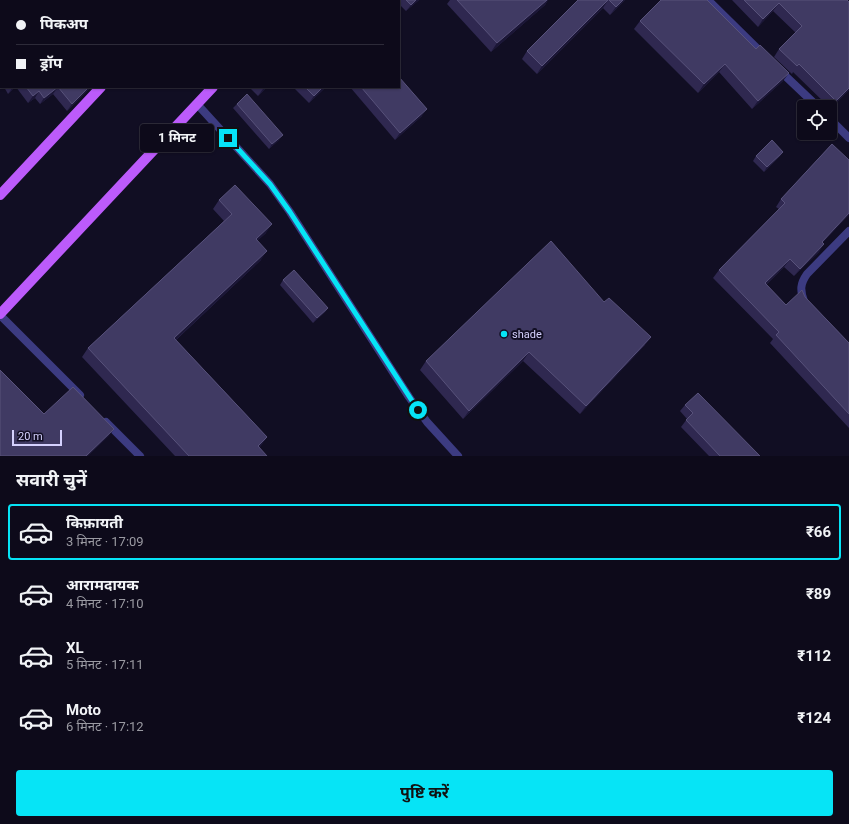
<!DOCTYPE html>
<html lang="hi">
<meta charset="utf-8">
<style>
:root{--surface:#0d0a1a;--page:#1b1827;--text:#f1f3f6;--muted:#9a9aa2;--line:#2d2b39;--accent:#06e4f6}
body{margin:0;font-family:Roboto,"Noto Sans Devanagari",sans-serif;background:var(--page);color:var(--text);height:100vh;display:flex;flex-direction:column;font-size:15px;white-space:nowrap}
*{box-sizing:border-box;margin:0}
p{font-size:13px;color:var(--muted)}
.icon{flex:none;width:22px;height:22px;fill:none;stroke:currentColor;stroke-width:2;stroke-linecap:round;stroke-linejoin:round}
.map{position:relative;height:456px;overflow:hidden}
.side{display:flex;flex-direction:column;background:var(--surface);flex:1}
.side>*{flex:none}
.guide{position:absolute;left:0px;top:0px;width:400px;height:88px;box-shadow:0 1px 3px #0004,0 0 0 1px var(--line);display:grid;align-content:center;height:88px;padding:0 16px;background:var(--surface)}
.controls{position:absolute;left:797px;top:100px;display:grid;gap:8px}
.controls a{display:grid;place-items:center;width:40px;height:40px;border-radius:4px;background:var(--surface);box-shadow:0 1px 3px #0004,0 0 0 1px var(--line);font-size:20px}
.scale{position:absolute;left:12px;bottom:10px;width:50px;box-sizing:border-box;padding-left:4px;border:2px solid #d5d1fe;border-top:0;font-size:11px;line-height:14px;white-space:nowrap;color:#d5d1fe;-webkit-text-stroke:3px #110e23;paint-order:stroke}
.end{position:absolute;width:18px;height:18px;margin:-9px;border:5px solid #06e4f6;background:#111;box-shadow:0 0 0 2px #111}
.from{border-radius:50%}
.bubble{position:absolute;height:28px;border-radius:4px;background:var(--surface);box-shadow:0 1px 3px #0004,0 0 0 1px var(--line);font-size:13px;font-weight:700;line-height:28px;text-align:center}
.guide b{display:flex;align-items:center;gap:14px;height:38px;font-size:15px}
.guide b+b{border-top:1px solid var(--line)}
.guide i{width:10px;height:10px;background:var(--text)}
ul{padding:0;list-style:none}
li{display:flex;align-items:center;gap:12px;height:56px;margin:0 8px 6px;padding:0 8px;border:2px solid transparent;border-radius:4px}
li div{flex:1}
li b{display:block;font-size:15px}
li em{font-style:normal;font-weight:700}
li.on{border-color:var(--accent)}
li>.icon{width:36px;height:36px;stroke-width:1.5}
h2{padding:0 16px;font-size:18px;line-height:48px}
.action{display:flex;gap:8px;margin-top:auto;padding:8px 16px}
.action a{flex:1;height:46px;border-radius:4px;background:var(--accent);color:#111;font-size:16px;font-weight:700;line-height:46px;text-align:center}
.map>svg:first-child{display:block}
.lines{fill:none;stroke-linecap:round;stroke-linejoin:round}
.service{stroke:#3c3b81;stroke-width:8}
.primary{stroke:#bc5bfb;stroke-width:10}
.wall{fill:#2f2850}
.shaded-wall{fill:#1b1636}
.building{fill:#403a63;stroke:#58527b}
.route{stroke:#06e4f6;stroke-width:5}
.poi-dot{fill:#06e4f6;stroke:#110e23;stroke-width:1.5}
.labels{text-anchor:middle;stroke-width:4;stroke-linejoin:round;paint-order:stroke}
.poi-label{font-size:11px;fill:#d5d1fe;stroke:#110e23;text-anchor:start}
</style>
<div class="map">
<svg width="849" height="456" viewBox="0 0 849 456">
<rect width="100%" height="100%" fill="#110e23"/>
<g class="lines">
<g class="service">
<path d="M 708,0 L 764,55"/>
<path d="M 778,69 L 818,107"/>
<path d="M 197,104 L 270,184 L 290,212 L 409,397 L 427,422 L 458,456"/>
<path d="M 830,119 L 849,138"/>
<path d="M 804,301 C 800,290 800,284 807,274 L 849,231"/>
<path d="M 0,315 L 80,395"/>
<path d="M 106,422 L 140,456"/>
</g>
<g class="primary">
<path d="M 182,1 L 183,0"/>
<path d="M 293,1 L 294,0"/>
<path d="M 0,195 L 101,87"/>
<path d="M 0,314 L 213,87"/>
</g>
</g>
<g class="wall">
<path d="M 0,0 L 1,1 L 1,82 L 0,80 Z"/>
<path d="M 396,0 L 419,0 L 406,11 L 399,4 L 399,1 L 397,1 Z"/>
<path d="M 450,0 L 548,0 L 545,5 L 491,52 L 447,4 Z"/>
<path d="M 578,0 L 625,0 L 610,15 L 603,8 L 537,74 L 522,59 L 527,51 Z"/>
<path d="M 732,0 L 847,0 L 849,2 L 849,90 L 830,109 L 830,107 L 829,107 L 793,72 L 792,74 L 774,57 L 779,49 L 796,33 L 773,11 L 758,27 Z"/>
<path d="M 640,21 L 783,81 L 752,109 L 719,72 L 698,93 L 634,29 Z"/>
<path d="M 4,87 L 15,87 L 8,94 Z"/>
<path d="M 16,87 L 91,87 L 67,111 L 53,94 L 40,104 L 35,98 L 28,103 Z"/>
<path d="M 249,87 L 267,87 L 258,96 Z"/>
<path d="M 293,87 L 326,87 L 309,103 Z"/>
<path d="M 350,87 L 399,87 L 422,116 L 395,140 Z"/>
<path d="M 237,104 L 279,140 L 269,149 L 233,108 Z"/>
<path d="M 832,144 L 823,243 L 819,252 L 794,276 L 784,267 L 766,285 L 786,305 L 805,297 L 849,343 L 849,428 L 770,343 L 773,339 L 713,278 L 719,270 L 779,209 L 776,207 L 781,199 Z"/>
<path d="M 783,152 L 780,156 L 764,172 L 753,161 L 756,156 Z"/>
<path d="M 219,200 L 266,233 L 257,241 L 261,260 L 176,340 L 267,437 L 259,448 L 267,456 L 175,456 L 82,357 L 88,348 L 224,221 L 213,209 Z"/>
<path d="M 283,280 L 328,308 L 325,312 L 313,323 L 280,285 Z"/>
<path d="M 604,302 L 645,345 L 580,414 L 523,361 L 463,419 L 420,370 L 426,361 Z"/>
<path d="M 685,405 L 760,456 L 709,456 L 681,427 L 687,419 L 680,411 Z"/>
</g>
<g class="shaded-wall">
<path d="M 416,0 L 419,0 L 406,11 L 411,5 Z"/>
<path d="M 547,0 L 548,0 L 545,5 L 491,52 L 497,43 Z"/>
<path d="M 608,0 L 603,8 L 537,74 L 542,66 Z"/>
<path d="M 623,0 L 625,0 L 610,15 L 616,7 Z"/>
<path d="M 779,3 L 773,11 L 758,27 L 763,19 Z"/>
<path d="M 725,64 L 719,72 L 698,93 L 704,84 Z"/>
<path d="M 789,73 L 783,81 L 752,109 L 758,101 Z"/>
<path d="M 13,87 L 15,87 L 8,94 Z"/>
<path d="M 58,87 L 53,94 L 40,104 L 44,98 Z"/>
<path d="M 89,87 L 91,87 L 67,111 L 72,104 Z"/>
<path d="M 265,87 L 267,87 L 258,96 L 263,89 Z"/>
<path d="M 323,87 L 326,87 L 309,103 L 314,96 Z"/>
<path d="M 849,88 L 849,90 L 830,109 L 836,101 Z"/>
<path d="M 39,91 L 35,98 L 28,103 L 33,96 Z"/>
<path d="M 427,109 L 422,116 L 395,140 L 400,133 Z"/>
<path d="M 283,135 L 279,140 L 269,149 L 272,144 Z"/>
<path d="M 783,152 L 780,156 L 764,172 L 767,167 Z"/>
<path d="M 849,213 L 849,215 L 816,250 L 822,242 Z"/>
<path d="M 272,224 L 266,233 L 250,247 L 256,239 Z"/>
<path d="M 824,244 L 819,252 L 794,276 L 800,269 Z"/>
<path d="M 267,251 L 261,260 L 168,347 L 174,338 Z"/>
<path d="M 790,259 L 784,267 L 759,291 L 765,283 Z"/>
<path d="M 328,308 L 325,312 L 313,323 L 317,318 Z"/>
<path d="M 651,337 L 645,345 L 580,414 L 586,406 Z"/>
<path d="M 529,352 L 523,361 L 463,419 L 469,411 Z"/>
<path d="M 114,429 L 109,436 L 88,456 L 86,456 Z"/>
<path d="M 267,437 L 261,446 L 252,455 L 258,446 Z"/>
</g>
<g class="building">
<path d="M 0,0 L 156,0 L 155,1 L 1,1 L 1,66 L 0,64 Z"/>
<path d="M 320,0 L 353,0 L 354,1 L 319,1 Z"/>
<path d="M 406,0 L 416,0 L 411,5 Z"/>
<path d="M 457,0 L 547,0 L 497,43 Z"/>
<path d="M 578,0 L 608,0 L 542,66 L 527,51 Z"/>
<path d="M 609,0 L 623,0 L 616,7 Z"/>
<path d="M 661,0 L 707,0 L 756,49 L 760,45 L 789,73 L 758,101 L 725,64 L 704,84 L 640,21 Z"/>
<path d="M 744,0 L 847,0 L 849,2 L 849,88 L 836,101 L 799,64 L 797,66 L 779,49 L 802,26 L 779,3 L 763,19 Z"/>
<path d="M 399,77 L 427,109 L 400,133 L 361,87 L 399,87 Z"/>
<path d="M 26,87 L 58,87 L 44,98 L 39,91 L 33,96 Z"/>
<path d="M 58,87 L 89,87 L 72,104 Z"/>
<path d="M 261,87 L 265,87 L 263,89 Z"/>
<path d="M 305,87 L 323,87 L 314,96 Z"/>
<path d="M 247,94 L 283,135 L 272,144 L 237,104 Z"/>
<path d="M 772,140 L 783,152 L 767,167 L 756,156 Z"/>
<path d="M 832,144 L 849,160 L 849,213 L 822,242 L 824,244 L 800,269 L 790,259 L 765,283 L 786,305 L 802,290 L 805,297 L 849,343 L 849,414 L 776,335 L 779,332 L 719,270 L 785,203 L 781,199 Z"/>
<path d="M 235,185 L 272,224 L 256,239 L 267,251 L 174,338 L 267,437 L 258,446 L 267,456 L 189,456 L 88,348 L 232,214 L 219,200 Z"/>
<path d="M 551,241 L 604,302 L 609,298 L 651,337 L 586,406 L 529,352 L 469,411 L 426,361 Z"/>
<path d="M 294,270 L 328,308 L 317,318 L 283,280 Z"/>
<path d="M 0,370 L 44,414 L 73,387 L 114,429 L 86,456 L 0,456 Z"/>
<path d="M 698,393 L 760,456 L 720,456 L 686,420 L 693,413 L 685,405 Z"/>
</g>
<g class="lines">
<path class="route" d="M 228,138 L 270,184 L 290,212 L 418,410"/>
</g>
<circle class="poi-dot" cx="504" cy="334" r="4"/>
<g class="labels">
<g class="poi-label">
<text x="512" y="338">shade</text>
</g>
</g>
</svg>
<div class="controls">
<a><svg class="icon" aria-label="locate" viewBox="0 0 24 24"><circle cx="12" cy="12" r="6"/><path d="M12 2v4M12 18v4M2 12h4M18 12h4"/></svg></a>
</div>
<div class="scale">20 m</div>
<i class="end from" style="left:418px;top:410px"></i>
<i class="end" style="left:228px;top:138px"></i>
<div class="bubble" style="left:140px;top:124px;width:74px">1 मिनट</div>
<div class="guide">
<b><i class="from"></i>पिकअप</b>
<b><i></i>ड्रॉप</b>
</div>
</div>
<section class="side">
<h2>सवारी चुनें</h2>
<ul>
<li class="on"><svg class="icon" aria-label="car" viewBox="0 0 24 24"><path d="M5 17H2v-5l4-1 3-4h7l3 4 3 1v5h-3M9 17h6M6 11h13"/><circle cx="7" cy="17" r="2"/><circle cx="17" cy="17" r="2"/></svg><div><b>किफ़ायती</b><p>3 मिनट · 17:09</p></div><em>₹66</em></li>
<li><svg class="icon" aria-label="car" viewBox="0 0 24 24"><path d="M5 17H2v-5l4-1 3-4h7l3 4 3 1v5h-3M9 17h6M6 11h13"/><circle cx="7" cy="17" r="2"/><circle cx="17" cy="17" r="2"/></svg><div><b>आरामदायक</b><p>4 मिनट · 17:10</p></div><em>₹89</em></li>
<li><svg class="icon" aria-label="car" viewBox="0 0 24 24"><path d="M5 17H2v-5l4-1 3-4h7l3 4 3 1v5h-3M9 17h6M6 11h13"/><circle cx="7" cy="17" r="2"/><circle cx="17" cy="17" r="2"/></svg><div><b>XL</b><p>5 मिनट · 17:11</p></div><em>₹112</em></li>
<li><svg class="icon" aria-label="car" viewBox="0 0 24 24"><path d="M5 17H2v-5l4-1 3-4h7l3 4 3 1v5h-3M9 17h6M6 11h13"/><circle cx="7" cy="17" r="2"/><circle cx="17" cy="17" r="2"/></svg><div><b>Moto</b><p>6 मिनट · 17:12</p></div><em>₹124</em></li>
</ul>
<div class="action"><a>पुष्टि करें</a></div>
</section>
